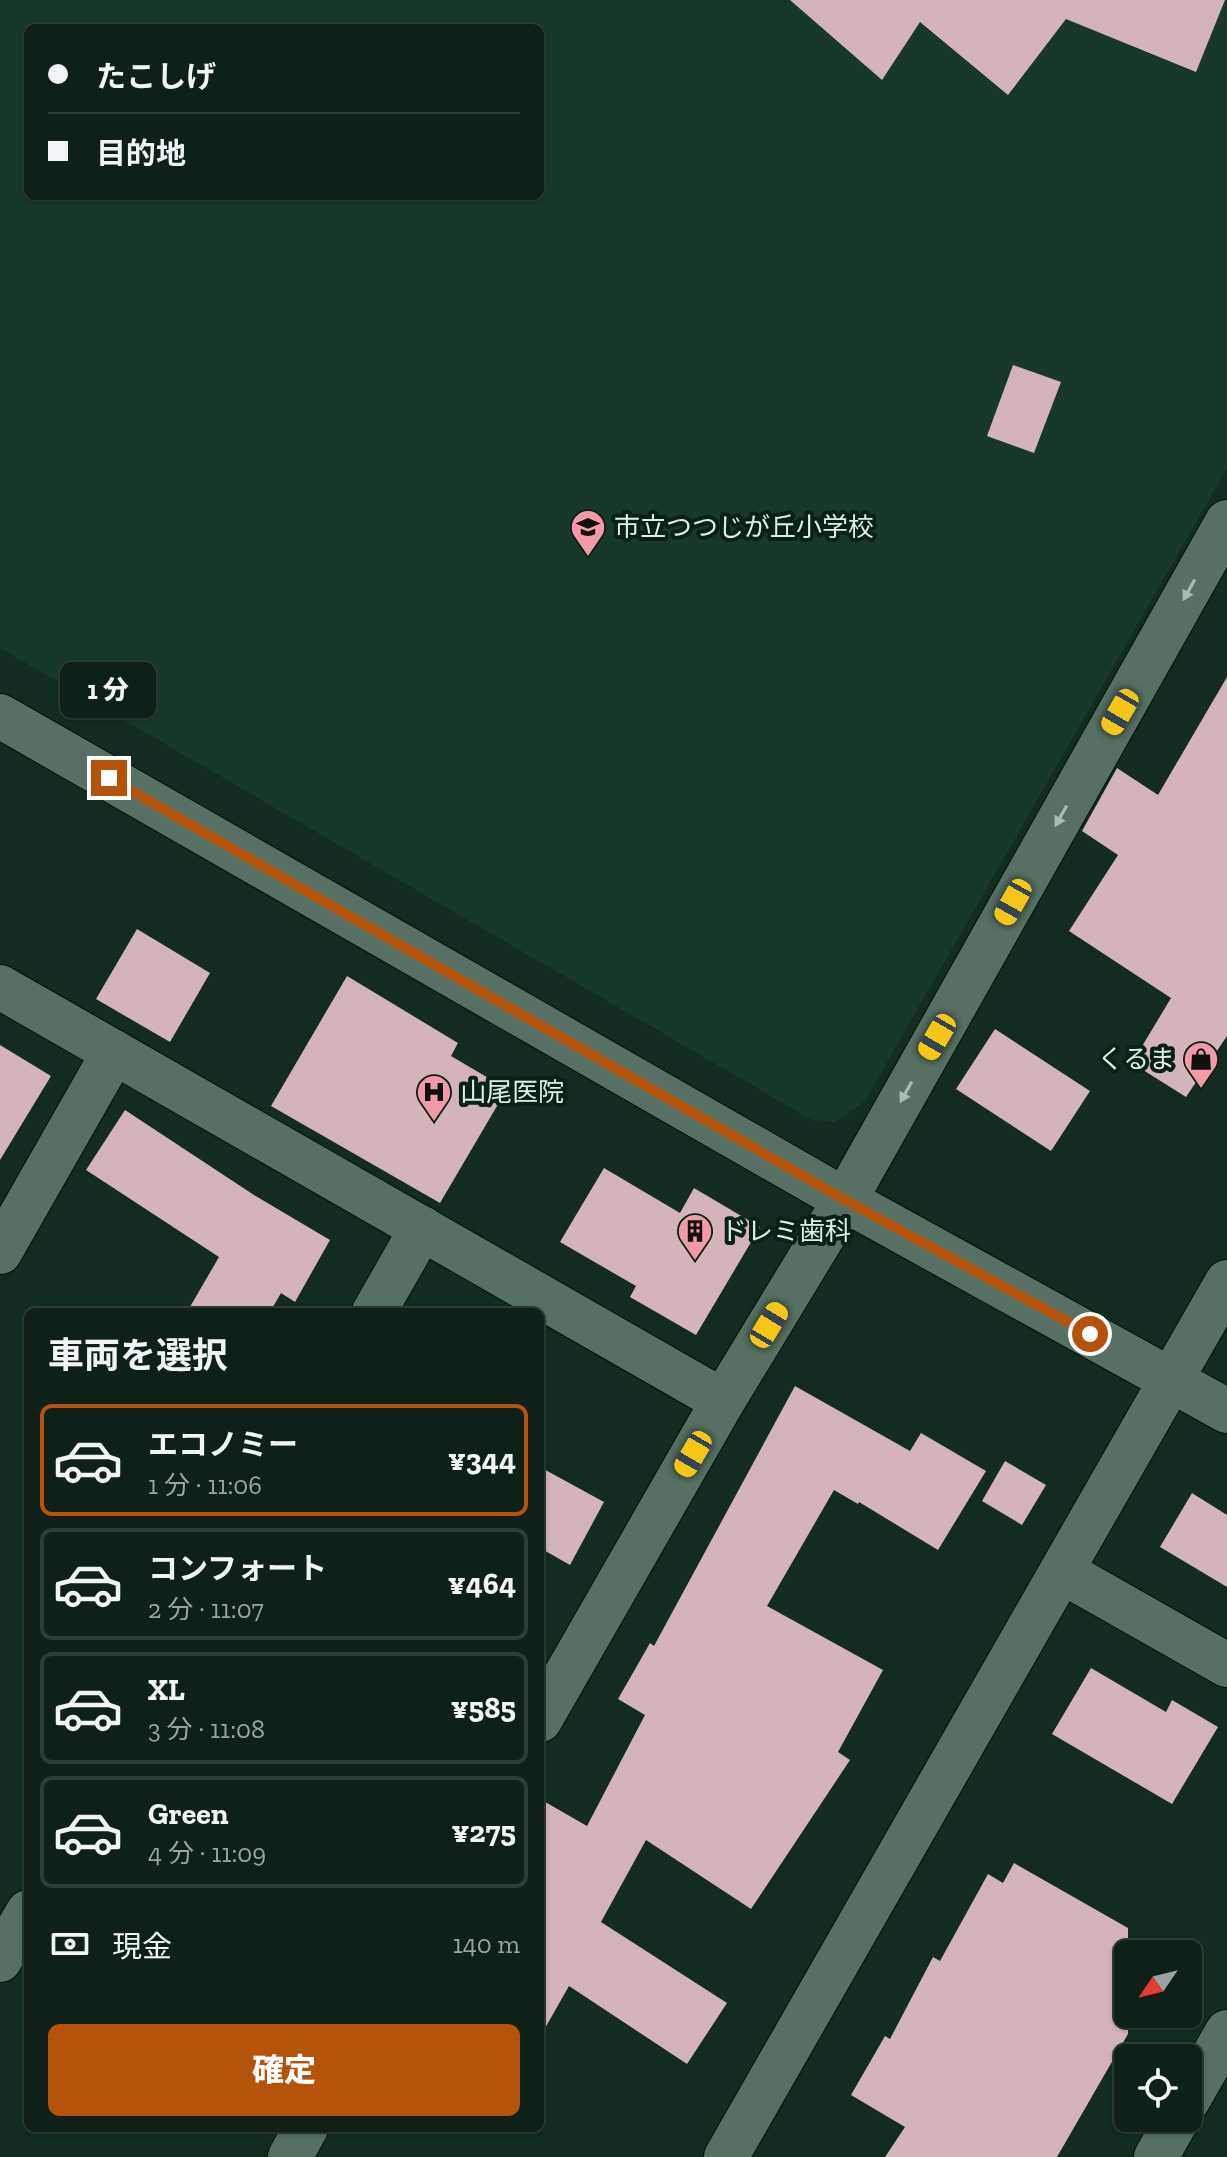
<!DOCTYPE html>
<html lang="ja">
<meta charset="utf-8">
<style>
:root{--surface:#0e2018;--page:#1c2d25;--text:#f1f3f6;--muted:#9ba3a2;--line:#2e3e37;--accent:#b45309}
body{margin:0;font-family:"Zilla Slab","Noto Sans JP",serif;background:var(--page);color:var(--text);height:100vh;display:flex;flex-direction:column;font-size:30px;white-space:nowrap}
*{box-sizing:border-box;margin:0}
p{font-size:26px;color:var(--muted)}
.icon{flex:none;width:44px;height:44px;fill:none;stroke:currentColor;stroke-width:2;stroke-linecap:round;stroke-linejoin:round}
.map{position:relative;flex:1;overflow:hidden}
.panel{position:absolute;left:24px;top:1308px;width:520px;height:824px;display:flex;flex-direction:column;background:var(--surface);border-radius:12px;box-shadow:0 2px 6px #0004,0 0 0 2px var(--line)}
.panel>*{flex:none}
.banner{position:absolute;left:24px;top:24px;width:520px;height:176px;border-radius:12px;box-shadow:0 2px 6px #0004,0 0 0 2px var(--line);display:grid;align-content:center;height:176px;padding:0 24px;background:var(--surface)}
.needle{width:52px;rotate:235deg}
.controls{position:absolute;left:1114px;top:1940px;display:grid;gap:16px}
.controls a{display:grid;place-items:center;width:88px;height:88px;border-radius:12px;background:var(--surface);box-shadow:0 2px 6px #0004,0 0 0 2px var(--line);font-size:40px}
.end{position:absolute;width:36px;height:36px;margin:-18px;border:10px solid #b45309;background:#fff;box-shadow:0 0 0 4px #fff}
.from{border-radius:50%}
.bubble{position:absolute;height:56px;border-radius:12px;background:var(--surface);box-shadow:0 2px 6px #0004,0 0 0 2px var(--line);font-size:26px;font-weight:800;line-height:56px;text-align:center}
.car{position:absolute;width:24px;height:48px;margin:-24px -12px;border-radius:10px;box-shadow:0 0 6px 2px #0007;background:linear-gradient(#f5c518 24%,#345 0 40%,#f5c518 0 76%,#345 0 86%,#f5c518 0)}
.banner b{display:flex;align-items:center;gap:28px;height:76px;font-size:30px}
.banner b+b{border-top:2px solid var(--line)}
.banner i{width:20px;height:20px;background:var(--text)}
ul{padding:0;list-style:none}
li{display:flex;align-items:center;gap:24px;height:112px;margin:0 16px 12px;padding:0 8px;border:4px solid var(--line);border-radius:12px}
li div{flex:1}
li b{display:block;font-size:30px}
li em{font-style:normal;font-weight:800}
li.on{border-color:var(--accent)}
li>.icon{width:72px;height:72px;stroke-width:1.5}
h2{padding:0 24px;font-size:36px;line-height:96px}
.pay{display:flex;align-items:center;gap:20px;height:88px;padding:0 24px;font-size:30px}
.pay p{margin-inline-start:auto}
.primary-button{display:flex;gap:16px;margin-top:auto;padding:16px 24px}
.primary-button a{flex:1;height:92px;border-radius:12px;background:var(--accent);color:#fff;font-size:32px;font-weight:800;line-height:92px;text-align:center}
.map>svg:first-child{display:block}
.built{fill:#18382a;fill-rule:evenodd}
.building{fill:#d3b4b8}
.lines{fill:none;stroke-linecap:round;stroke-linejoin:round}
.minor-casing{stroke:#001309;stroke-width:46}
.minor{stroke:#577063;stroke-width:44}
.oneway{fill:#a9bcb2}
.route{stroke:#b45309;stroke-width:10}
.labels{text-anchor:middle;stroke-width:8;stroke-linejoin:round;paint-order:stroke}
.poi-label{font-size:26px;fill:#e0eee6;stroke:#092117;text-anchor:start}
</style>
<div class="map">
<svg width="1227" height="2157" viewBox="0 0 1227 2157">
<rect width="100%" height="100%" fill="#132b20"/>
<path class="built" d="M 0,0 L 1227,0 L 1227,468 L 865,1101 L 835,1122 L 812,1120 L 0,648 ZM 28,28 L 540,28 L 540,196 L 28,196 Z"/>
<g class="building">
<path d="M 790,0 L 1225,0 L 1196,72 L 1066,19 L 1008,95 L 920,22 L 882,80 Z"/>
<path d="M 1013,365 L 1061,382 L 1034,453 L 987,436 Z"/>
<path d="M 1227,677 L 1227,1036 L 1186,1097 L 1132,1063 L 1171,998 L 1069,931 L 1118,855 L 1082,831 L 1117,768 L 1158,795 Z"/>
<path d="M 137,929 L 210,973 L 170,1042 L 96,999 Z"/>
<path d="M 347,976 L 458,1043 L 451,1056 L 507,1089 L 440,1203 L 271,1106 Z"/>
<path d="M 995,1029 L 1090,1091 L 1051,1151 L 956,1089 Z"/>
<path d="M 0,1045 L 51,1076 L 0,1160 Z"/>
<path d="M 125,1110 L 254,1195 L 330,1240 L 295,1302 L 281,1293 L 270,1312 L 187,1312 L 219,1257 L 86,1170 Z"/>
<path d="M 604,1168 L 680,1213 L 694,1188 L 760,1227 L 696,1335 L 630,1297 L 636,1286 L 560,1242 Z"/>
<path d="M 795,1386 L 910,1451 L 921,1433 L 986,1471 L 938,1550 L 859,1502 L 858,1504 L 834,1490 L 767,1606 L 883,1670 L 838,1752 L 850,1760 L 751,1909 L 646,1840 L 601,1922 L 727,2003 L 687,2064 L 569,1986 L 540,2037 L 540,1799 L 587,1826 L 645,1715 L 618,1699 L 650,1643 L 654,1646 Z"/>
<path d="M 1005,1461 L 1046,1485 L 1022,1525 L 982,1501 Z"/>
<path d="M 540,1467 L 604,1502 L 570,1565 L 540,1548 Z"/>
<path d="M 1192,1493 L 1227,1515 L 1227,1587 L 1160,1547 Z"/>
<path d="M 1091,1668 L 1166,1712 L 1172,1700 L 1218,1727 L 1172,1804 L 1052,1734 Z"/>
<path d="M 1014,1863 L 1128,1928 L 1128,2034 L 1057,2157 L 885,2157 L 905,2127 L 851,2095 L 885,2036 L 890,2039 L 933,1957 L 940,1961 L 988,1874 L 1003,1883 Z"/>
</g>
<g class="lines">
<g class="minor-casing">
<g id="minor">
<path d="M 0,716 L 845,1200 L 1227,1411"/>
<path d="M 0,987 L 723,1401"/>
<path d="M 0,1252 L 114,1052"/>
<path d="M 374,1312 L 422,1228"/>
<path d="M 1063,1572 L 1227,1665"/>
<path d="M 540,1720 L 723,1401 L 845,1200 L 1227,522"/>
<path d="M 0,1960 L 28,1912"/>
<path d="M 1188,2100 L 1227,2032"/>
<path d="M 290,2157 L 306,2128"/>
<path d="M 726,2157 L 1227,1282"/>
<path d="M 1156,2157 L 1178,2118"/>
</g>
</g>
<use href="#minor" class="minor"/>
</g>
<defs><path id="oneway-solid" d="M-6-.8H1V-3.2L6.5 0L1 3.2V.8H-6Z" transform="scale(2)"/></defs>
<g class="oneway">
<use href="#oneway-solid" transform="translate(1189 590) rotate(119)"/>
<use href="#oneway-solid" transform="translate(1061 816) rotate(119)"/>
<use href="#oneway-solid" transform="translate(906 1092) rotate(119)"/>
</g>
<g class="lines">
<path class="route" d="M 109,778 L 845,1200 L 1090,1334"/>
</g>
<defs>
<g id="school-pin" transform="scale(1.8)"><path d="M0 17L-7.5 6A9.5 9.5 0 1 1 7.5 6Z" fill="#f39aa9" stroke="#092117"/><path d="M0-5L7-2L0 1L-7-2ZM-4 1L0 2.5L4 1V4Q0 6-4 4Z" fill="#111"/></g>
<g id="shop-pin" transform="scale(1.8)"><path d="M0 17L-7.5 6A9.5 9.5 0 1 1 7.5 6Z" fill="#f39aa9" stroke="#092117"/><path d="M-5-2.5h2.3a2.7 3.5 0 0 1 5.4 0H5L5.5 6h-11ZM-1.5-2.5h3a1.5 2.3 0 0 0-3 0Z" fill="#111"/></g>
<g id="hospital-pin" transform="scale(1.8)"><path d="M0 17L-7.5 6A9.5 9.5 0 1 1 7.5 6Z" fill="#f39aa9" stroke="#092117"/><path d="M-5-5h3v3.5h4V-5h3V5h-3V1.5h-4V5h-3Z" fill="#111"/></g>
<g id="building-pin" transform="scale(1.8)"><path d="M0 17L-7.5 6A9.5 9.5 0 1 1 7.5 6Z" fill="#f39aa9" stroke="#092117"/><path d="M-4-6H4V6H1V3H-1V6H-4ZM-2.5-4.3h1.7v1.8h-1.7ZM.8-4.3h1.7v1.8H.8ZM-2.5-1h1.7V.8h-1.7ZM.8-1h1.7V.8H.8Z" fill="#111"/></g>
</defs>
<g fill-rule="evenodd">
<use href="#school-pin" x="588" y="527"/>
<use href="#shop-pin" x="1201" y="1059"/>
<use href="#hospital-pin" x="434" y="1092"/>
<use href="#building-pin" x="695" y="1231"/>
</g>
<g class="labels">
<g class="poi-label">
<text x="614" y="536">市立つつじが丘小学校</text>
<text x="1175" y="1068" text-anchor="end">くるま</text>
<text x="460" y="1101">山尾医院</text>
<text x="721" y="1240">ドレミ歯科</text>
</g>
</g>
</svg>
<div class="controls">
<a><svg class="needle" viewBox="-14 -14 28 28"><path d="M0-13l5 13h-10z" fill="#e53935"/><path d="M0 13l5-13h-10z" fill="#9ba3a2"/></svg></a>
<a><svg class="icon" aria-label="locate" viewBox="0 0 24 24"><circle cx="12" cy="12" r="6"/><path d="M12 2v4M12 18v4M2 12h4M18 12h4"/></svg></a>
</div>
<i class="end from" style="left:1090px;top:1334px"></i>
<i class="end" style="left:109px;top:778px"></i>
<div class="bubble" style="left:60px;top:662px;width:96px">1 分</div>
<i class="car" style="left:1120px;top:712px;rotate:210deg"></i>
<i class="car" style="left:1013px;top:902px;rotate:209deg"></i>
<i class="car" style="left:937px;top:1037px;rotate:210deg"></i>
<i class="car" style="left:769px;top:1325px;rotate:31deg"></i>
<i class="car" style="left:693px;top:1454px;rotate:210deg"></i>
<div class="banner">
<b><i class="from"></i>たこしげ</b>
<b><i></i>目的地</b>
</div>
<section class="panel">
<h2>車両を選択</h2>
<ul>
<li class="on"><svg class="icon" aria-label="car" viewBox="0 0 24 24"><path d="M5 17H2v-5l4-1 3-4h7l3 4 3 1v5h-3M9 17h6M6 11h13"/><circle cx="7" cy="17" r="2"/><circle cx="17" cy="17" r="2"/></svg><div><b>エコノミー</b><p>1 分 · 11:06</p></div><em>¥344</em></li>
<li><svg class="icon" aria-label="car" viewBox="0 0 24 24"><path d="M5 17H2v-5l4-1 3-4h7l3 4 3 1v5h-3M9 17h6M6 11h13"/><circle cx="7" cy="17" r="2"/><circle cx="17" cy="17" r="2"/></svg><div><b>コンフォート</b><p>2 分 · 11:07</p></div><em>¥464</em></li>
<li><svg class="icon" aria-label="car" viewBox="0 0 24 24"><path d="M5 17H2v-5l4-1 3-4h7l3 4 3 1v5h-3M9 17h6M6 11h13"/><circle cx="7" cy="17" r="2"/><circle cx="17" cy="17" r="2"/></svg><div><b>XL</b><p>3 分 · 11:08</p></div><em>¥585</em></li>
<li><svg class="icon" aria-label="car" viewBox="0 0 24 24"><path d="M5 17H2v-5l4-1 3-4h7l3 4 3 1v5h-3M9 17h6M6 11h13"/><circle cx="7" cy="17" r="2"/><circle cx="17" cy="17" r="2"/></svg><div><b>Green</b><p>4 分 · 11:09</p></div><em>¥275</em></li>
</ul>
<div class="pay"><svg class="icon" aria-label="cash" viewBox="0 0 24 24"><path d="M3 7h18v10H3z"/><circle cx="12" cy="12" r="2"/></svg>現金<p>140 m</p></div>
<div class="primary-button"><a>確定</a></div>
</section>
</div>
